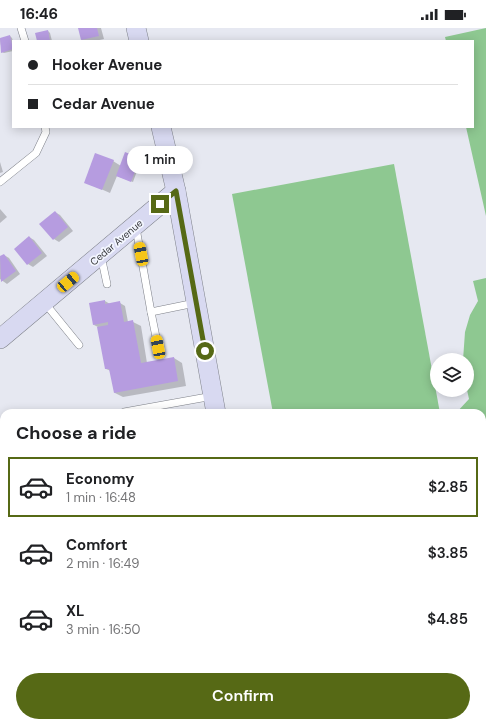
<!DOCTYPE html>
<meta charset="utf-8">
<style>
:root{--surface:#fff;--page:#f2f2f2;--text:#202124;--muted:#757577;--line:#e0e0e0;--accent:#566915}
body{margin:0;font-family:"DM Sans",sans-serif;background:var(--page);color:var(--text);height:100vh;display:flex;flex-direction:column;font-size:15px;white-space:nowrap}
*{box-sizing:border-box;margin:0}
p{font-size:13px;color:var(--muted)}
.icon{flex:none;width:22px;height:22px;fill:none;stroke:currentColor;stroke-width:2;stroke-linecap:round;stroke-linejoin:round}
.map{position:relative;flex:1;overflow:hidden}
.details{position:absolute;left:0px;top:381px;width:486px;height:318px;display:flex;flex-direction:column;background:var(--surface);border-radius:12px 12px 0 0;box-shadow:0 2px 10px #0003}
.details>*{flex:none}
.top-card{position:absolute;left:12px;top:12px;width:462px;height:88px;border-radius:0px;box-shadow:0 2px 10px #0003;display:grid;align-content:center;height:88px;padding:0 16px;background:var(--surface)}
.controls{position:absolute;left:430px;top:325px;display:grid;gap:8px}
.controls a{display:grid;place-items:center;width:44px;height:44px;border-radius:50%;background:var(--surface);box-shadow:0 2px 10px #0003;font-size:20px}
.end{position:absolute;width:18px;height:18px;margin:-9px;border:5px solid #566915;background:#fff;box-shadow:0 0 0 2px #fff}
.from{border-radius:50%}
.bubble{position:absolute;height:28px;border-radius:14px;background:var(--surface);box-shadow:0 2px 10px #0003;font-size:13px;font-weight:600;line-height:28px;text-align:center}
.car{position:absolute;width:12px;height:24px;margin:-12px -6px;border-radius:5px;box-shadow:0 0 3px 1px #0007;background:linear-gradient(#f5c518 24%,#345 0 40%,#f5c518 0 76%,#345 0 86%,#f5c518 0)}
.top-card b{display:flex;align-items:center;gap:14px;height:38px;font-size:15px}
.top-card b+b{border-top:1px solid var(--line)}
.top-card i{width:10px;height:10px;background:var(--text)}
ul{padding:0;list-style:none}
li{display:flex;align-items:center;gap:12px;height:60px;margin:0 8px 6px;padding:0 8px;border:2px solid transparent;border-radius:0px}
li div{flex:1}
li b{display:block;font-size:15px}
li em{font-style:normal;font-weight:600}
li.active{border-color:var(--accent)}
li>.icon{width:36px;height:36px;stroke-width:1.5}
h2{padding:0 16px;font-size:18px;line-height:48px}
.button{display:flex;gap:8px;margin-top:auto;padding:8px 16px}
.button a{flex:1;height:46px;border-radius:24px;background:var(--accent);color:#fff;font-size:16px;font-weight:600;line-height:46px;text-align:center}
.status{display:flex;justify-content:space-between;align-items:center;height:28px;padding:0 20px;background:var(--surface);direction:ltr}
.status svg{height:11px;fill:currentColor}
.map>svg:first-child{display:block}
.green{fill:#8ec891}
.shadow{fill:#0003}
.building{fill:#b69ce0}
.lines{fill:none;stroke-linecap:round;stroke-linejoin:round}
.lane-casing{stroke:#7e8189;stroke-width:8}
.secondary-casing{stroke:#7e8189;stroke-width:20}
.lane{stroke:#fff;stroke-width:7}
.secondary{stroke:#d8d9f1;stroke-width:19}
.route{stroke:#566915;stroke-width:5}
.labels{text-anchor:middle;stroke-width:3.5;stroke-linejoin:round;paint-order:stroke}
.street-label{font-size:10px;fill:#343539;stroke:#f3f6ff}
</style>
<div class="status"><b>16:46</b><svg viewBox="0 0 49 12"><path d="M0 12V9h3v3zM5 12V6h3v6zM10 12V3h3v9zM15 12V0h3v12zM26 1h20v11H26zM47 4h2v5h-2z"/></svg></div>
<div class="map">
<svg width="486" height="699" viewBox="0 0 486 699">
<rect width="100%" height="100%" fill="#e6e8f1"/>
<g class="green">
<path d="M 486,0 L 486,188 L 466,99 L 473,99 L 473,13 L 446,13 L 445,9 Z"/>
<path d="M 394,136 L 440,385 L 273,385 L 232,166 Z"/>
<path d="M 486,250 L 486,430 L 482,426 L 482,385 L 456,385 L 469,371 L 467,362 L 467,332 L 463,332 L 465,304 L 470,287 L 478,273 L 473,253 Z"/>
</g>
<g class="shadow">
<path d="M 79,0 L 101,0 L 104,11 L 95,13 L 84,13 L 82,12 Z"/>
<path d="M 48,3 L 50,5 L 52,13 L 38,13 Z"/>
<path d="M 10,8 L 12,10 L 13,13 L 13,23 L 4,25 L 2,24 L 0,11 Z"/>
<path d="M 139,131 L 141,132 L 133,154 L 117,148 L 110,165 L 85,154 L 113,133 L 121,138 Z"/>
<path d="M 0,134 L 3,144 L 0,145 Z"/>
<path d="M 0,181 L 7,189 L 0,195 Z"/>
<path d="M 55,184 L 60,187 L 73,203 L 59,214 L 54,211 Z"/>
<path d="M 29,209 L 34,212 L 47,228 L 33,239 L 28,236 L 15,221 Z"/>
<path d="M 4,227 L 9,230 L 20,246 L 7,256 L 0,251 L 0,230 Z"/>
<path d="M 105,273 L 110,276 L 120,275 L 125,278 L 128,294 L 133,294 L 141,298 L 147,335 L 174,330 L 182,335 L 186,358 L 123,369 L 115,365 L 111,343 L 106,341 L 98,299 L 94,297 Z"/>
<path d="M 228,695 L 233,698 L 243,696 L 248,699 L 209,699 Z"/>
</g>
<g class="building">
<path d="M 78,0 L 97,0 L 99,8 L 81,12 Z"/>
<path d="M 48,2 L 50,13 L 37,13 L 35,5 Z"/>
<path d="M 10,7 L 13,21 L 1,25 L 0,10 Z"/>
<path d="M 125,124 L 140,130 L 131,154 L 116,148 Z"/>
<path d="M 95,125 L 114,132 L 102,162 L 84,155 Z"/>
<path d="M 55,183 L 68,199 L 53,212 L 39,196 Z"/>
<path d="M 29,208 L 42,225 L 27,237 L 14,221 Z"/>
<path d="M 4,226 L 16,243 L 1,254 L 0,228 Z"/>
<path d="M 105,272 L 105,276 L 120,273 L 124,294 L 133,292 L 141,335 L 174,329 L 178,353 L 114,365 L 109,341 L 105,341 L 97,299 L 108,297 L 108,294 L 93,297 L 89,275 Z"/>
<path d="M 225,695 L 228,695 L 229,698 L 244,695 L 244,699 L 208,699 Z"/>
</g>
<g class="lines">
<g class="lane-casing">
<g id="lane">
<path d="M 21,0 L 25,13"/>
<path d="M 0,154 L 36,125 L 46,104 L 45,99"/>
<path d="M 136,200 L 151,284 L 195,275"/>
<path d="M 101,228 L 107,256"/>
<path d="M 44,274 L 79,317"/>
<path d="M 151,284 L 158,319"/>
<path d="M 125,385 L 124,384 L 213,368"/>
<path d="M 464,695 L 466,699"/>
<path d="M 32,699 L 47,695"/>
<path d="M 161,699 L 165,695"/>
</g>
</g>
<g class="secondary-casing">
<g id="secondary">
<path d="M 136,0 L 139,13"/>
<path d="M 161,99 L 176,163 L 216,385"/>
<path d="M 0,311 L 176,163"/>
<path d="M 270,695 L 270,699"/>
</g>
</g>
<use href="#lane" class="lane"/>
<use href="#secondary" class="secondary"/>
</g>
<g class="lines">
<path class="route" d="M 160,176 L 176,163 L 205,323"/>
</g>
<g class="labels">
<g class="street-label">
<text transform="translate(116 214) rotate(-40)" y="4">Cedar Avenue</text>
</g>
</g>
</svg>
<div class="controls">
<a><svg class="icon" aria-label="layers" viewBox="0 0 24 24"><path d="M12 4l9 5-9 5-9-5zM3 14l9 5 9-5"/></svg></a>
</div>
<i class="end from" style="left:205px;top:323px"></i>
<i class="end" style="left:160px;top:176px"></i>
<div class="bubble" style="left:127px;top:118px;width:66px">1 min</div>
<i class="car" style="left:141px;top:226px;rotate:349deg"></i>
<i class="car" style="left:68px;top:254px;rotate:50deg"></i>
<i class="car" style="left:158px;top:319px;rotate:349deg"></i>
<div class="top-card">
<b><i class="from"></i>Hooker Avenue</b>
<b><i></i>Cedar Avenue</b>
</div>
<section class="details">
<h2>Choose a ride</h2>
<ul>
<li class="active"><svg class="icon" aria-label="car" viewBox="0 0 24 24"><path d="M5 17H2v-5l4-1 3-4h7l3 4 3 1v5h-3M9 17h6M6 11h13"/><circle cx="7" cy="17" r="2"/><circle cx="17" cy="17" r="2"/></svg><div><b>Economy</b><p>1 min · 16:48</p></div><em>$2.85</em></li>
<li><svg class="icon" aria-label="car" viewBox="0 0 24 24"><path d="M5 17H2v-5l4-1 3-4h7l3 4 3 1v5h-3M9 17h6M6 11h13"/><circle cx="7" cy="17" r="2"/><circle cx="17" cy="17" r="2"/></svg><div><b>Comfort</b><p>2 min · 16:49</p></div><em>$3.85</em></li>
<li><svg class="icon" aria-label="car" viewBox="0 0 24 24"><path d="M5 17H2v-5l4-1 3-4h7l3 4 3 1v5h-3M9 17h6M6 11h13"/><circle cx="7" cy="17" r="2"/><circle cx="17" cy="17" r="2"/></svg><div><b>XL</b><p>3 min · 16:50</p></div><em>$4.85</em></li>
</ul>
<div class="button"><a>Confirm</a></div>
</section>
</div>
